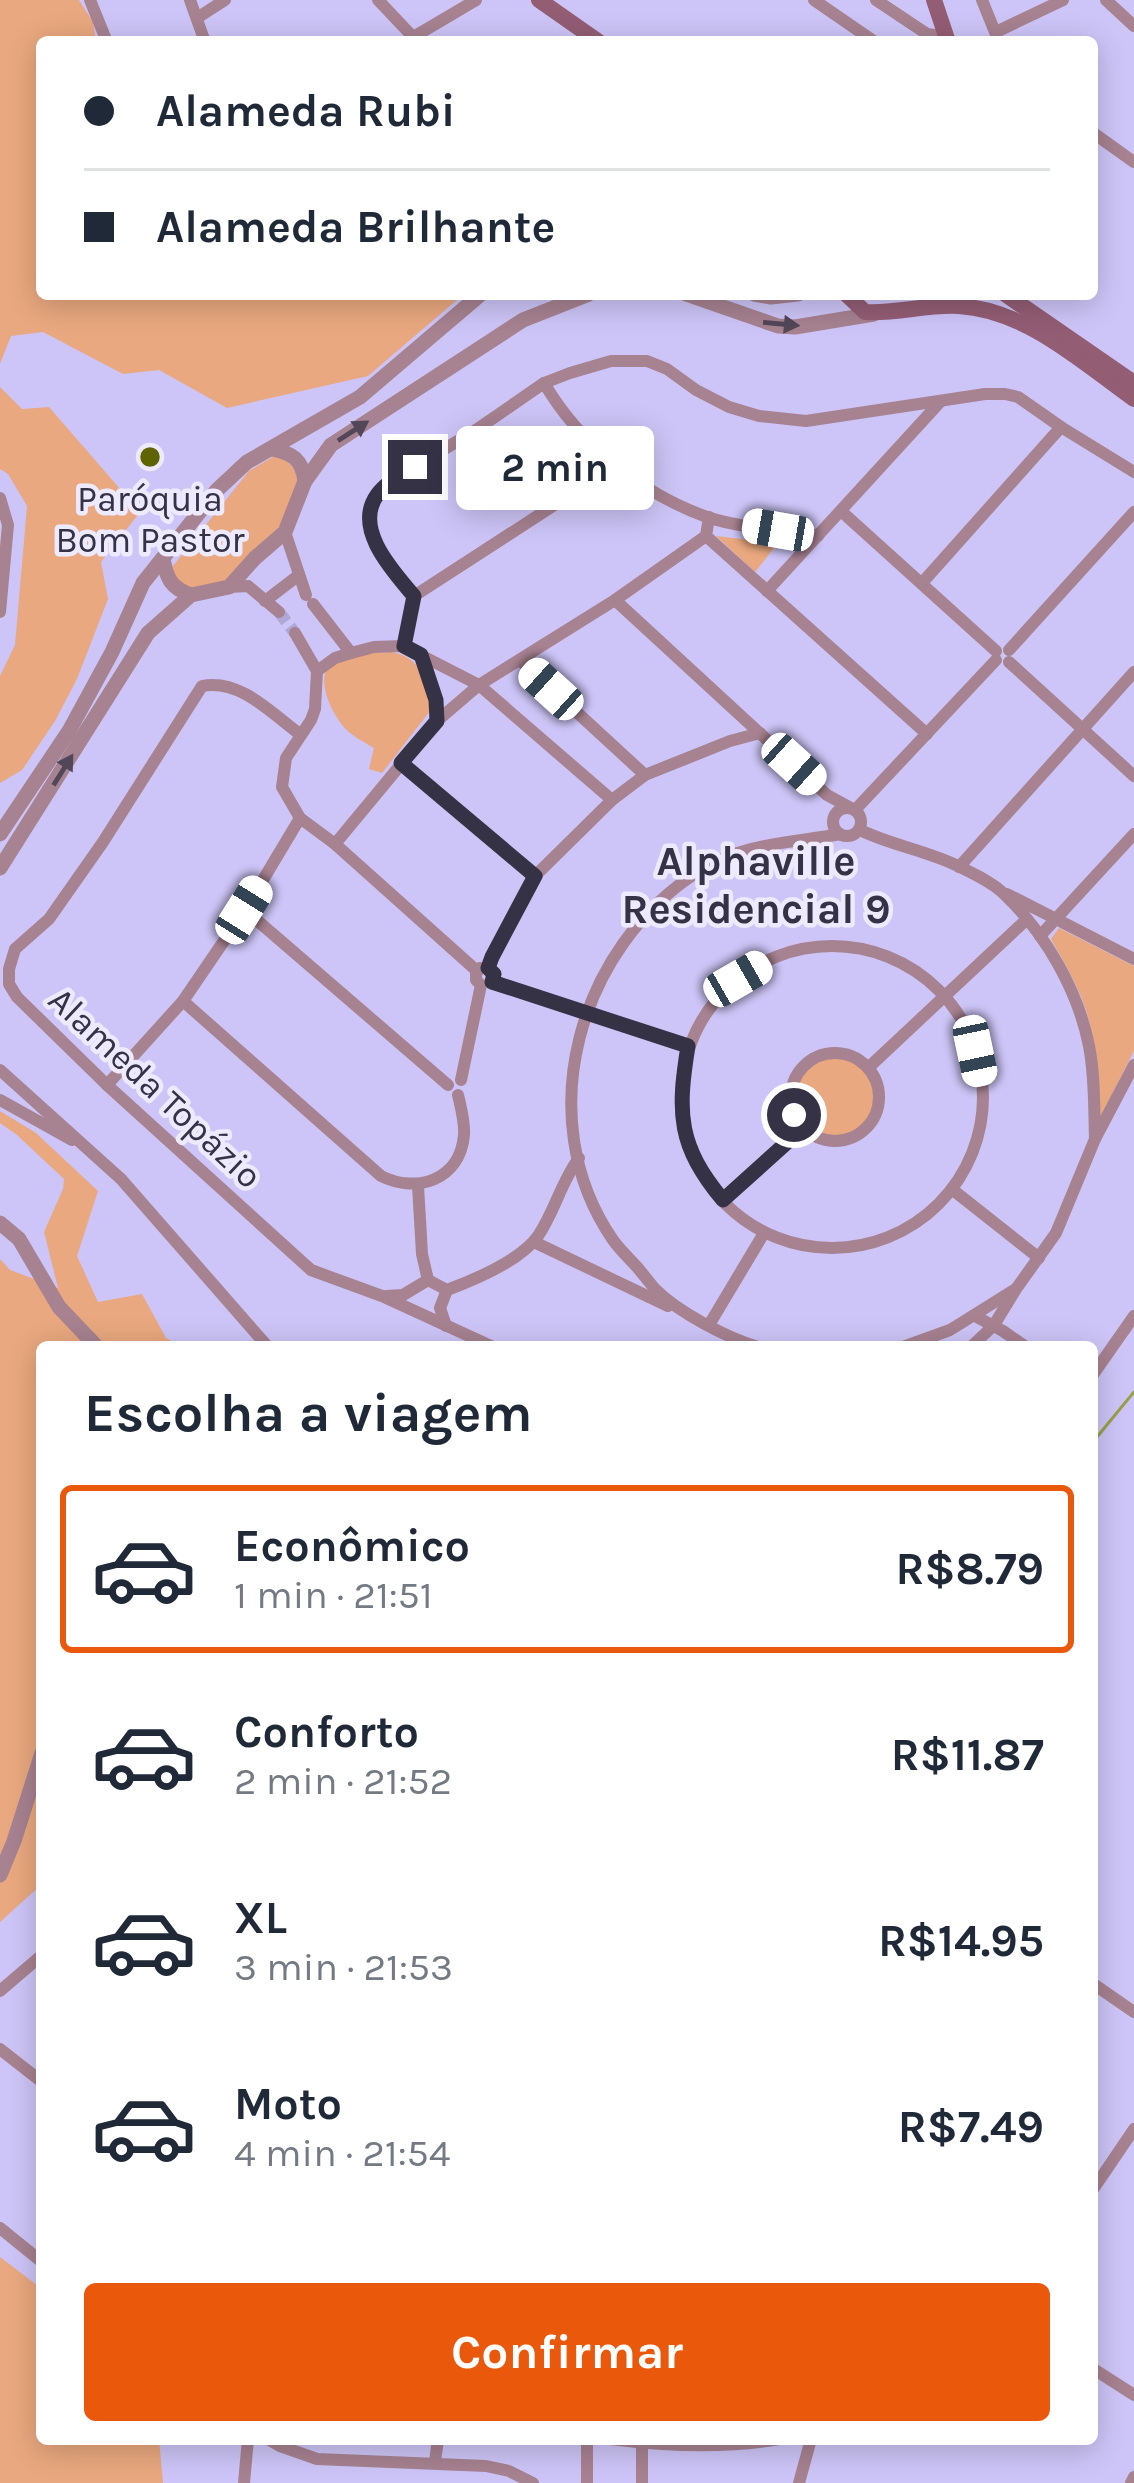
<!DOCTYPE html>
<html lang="pt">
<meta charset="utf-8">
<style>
:root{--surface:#fff;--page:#f2f2f3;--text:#1f2937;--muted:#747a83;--line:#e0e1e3;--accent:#ea580c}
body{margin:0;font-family:Karla,sans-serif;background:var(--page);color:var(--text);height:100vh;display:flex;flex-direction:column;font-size:45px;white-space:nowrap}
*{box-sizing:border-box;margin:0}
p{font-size:39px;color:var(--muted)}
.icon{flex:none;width:66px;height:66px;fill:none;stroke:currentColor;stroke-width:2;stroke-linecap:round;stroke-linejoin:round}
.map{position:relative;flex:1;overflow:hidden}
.drawer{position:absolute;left:36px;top:1341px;width:1062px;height:1104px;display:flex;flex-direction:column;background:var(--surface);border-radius:12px;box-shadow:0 6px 30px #0003}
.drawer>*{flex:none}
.hud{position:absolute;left:36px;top:36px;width:1062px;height:264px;border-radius:12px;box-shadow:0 6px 30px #0003;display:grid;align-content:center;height:264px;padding:0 48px;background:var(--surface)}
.end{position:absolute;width:54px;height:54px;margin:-27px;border:15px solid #363246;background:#fff;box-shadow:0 0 0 6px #fff}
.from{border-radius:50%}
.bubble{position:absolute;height:84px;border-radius:12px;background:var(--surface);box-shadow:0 6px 30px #0003;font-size:39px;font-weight:700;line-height:84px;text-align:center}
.car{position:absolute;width:36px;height:72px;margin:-36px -18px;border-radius:15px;box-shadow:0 0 9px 3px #0007;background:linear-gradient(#fff 24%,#345 0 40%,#fff 0 76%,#345 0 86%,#fff 0)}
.hud b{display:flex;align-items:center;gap:42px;height:114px;font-size:45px}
.hud b+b{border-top:3px solid var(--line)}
.hud i{width:30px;height:30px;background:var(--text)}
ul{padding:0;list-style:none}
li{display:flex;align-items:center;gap:36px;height:168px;margin:0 24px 18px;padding:0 24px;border:6px solid transparent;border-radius:12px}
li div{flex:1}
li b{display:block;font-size:45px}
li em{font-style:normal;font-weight:700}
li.current{border-color:var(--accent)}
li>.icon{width:108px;height:108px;stroke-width:1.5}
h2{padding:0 48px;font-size:54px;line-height:144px}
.primary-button{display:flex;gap:24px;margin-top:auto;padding:24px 48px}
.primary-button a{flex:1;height:138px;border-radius:12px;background:var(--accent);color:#fff;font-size:48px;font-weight:700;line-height:138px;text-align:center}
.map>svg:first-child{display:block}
.green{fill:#e9a87f}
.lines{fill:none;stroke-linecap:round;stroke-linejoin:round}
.stream{stroke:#999f47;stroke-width:3}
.minor-tunnel{stroke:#afa8d4;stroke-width:12;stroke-dasharray:12 6;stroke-linecap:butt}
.minor{stroke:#a78291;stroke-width:12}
.tertiary{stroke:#a78291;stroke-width:15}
.secondary{stroke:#935d74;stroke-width:16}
.oneway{fill:#524659}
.route{stroke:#363246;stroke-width:15}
.poi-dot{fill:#606400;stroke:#edeaff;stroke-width:4.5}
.labels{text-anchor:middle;stroke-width:9;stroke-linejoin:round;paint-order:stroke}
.poi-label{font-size:36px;fill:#363246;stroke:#edeaff}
.street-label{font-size:36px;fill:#363246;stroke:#edeaff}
.quarter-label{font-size:42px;font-weight:bold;fill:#363246;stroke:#edeaff}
</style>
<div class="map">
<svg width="1134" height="2483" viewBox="0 0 1134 2483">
<rect width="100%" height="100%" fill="#cdc5f7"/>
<g class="green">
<path d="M 0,0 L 79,0 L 93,22 L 96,42 L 42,42 L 42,294 L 464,294 L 368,376 L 227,408 L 159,370 L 123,374 L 43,332 L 11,336 L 0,364 Z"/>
<path d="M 0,387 L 22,409 L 49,407 L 140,512 L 101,562 L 108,599 L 77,679 L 55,721 L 22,770 L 0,783 L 0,676 L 15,645 L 27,506 L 8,474 L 0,469 Z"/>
<path d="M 276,455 L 289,463 L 301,478 L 283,523 L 225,581 L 186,589 L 174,576 L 173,566 L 249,471 Z"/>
<path d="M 716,536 L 778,543 L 755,572 Z"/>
<path d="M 391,652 C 423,657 427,683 430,711 L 382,773 L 369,769 L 374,748 C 364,742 350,735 343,726 C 328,707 309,666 344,655 C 357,651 376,654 391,652 Z"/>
<path d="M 1059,928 L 1134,966 L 1134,1051 L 1098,1122 C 1097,1087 1098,1050 1088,1017 C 1080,989 1065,964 1051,939 Z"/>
<circle cx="835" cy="1097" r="42"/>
<path d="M 0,1111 L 36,1133 L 98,1191 L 77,1256 L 98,1302 L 142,1294 L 166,1338 L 183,1347 L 42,1347 L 42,1884 L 0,1922 L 0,1259 L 10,1270 L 58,1288 L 44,1232 L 63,1189 L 64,1179 L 17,1135 L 0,1123 Z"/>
<path d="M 0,2257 L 42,2289 L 42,2439 L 159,2439 L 163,2483 L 0,2483 Z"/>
</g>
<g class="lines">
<path class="stream" d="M 1092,1443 L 1134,1392"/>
<path class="minor-tunnel" d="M 279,612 L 295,633"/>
<g class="minor">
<path d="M 90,0 L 107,42"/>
<path d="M 190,0 L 205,42"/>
<path d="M 378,0 L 413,37"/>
<path d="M 814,0 L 875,42"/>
<path d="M 876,0 L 927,34 L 948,37"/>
<path d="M 982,0 L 999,42"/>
<path d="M 1106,0 L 1134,26"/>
<path d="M 197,18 L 225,0"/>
<path d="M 996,32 L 1063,0"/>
<path d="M 405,42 L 476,0"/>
<path d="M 1092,132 L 1134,162"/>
<path d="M 544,383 C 580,444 640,493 707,517 C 736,527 786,531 818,536"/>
<path d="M 0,498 L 8,525 L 0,612"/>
<path d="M 841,511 L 996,651"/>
<path d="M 709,517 L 706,536 L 927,734"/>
<path d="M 285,532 L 306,595"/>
<path d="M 922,583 L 1061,427"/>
<path d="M 229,587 L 248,586 L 279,612"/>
<path d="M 767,591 L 941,401"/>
<path d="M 414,596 L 616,465"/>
<path d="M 615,600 L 827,795 L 851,808"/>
<path d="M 265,601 L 299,575"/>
<path d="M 313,604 L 351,653"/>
<path d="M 295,633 L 317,671"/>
<path d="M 403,646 L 414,596 L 397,576 L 375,544 L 369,520 L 374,498 L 388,483 L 476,430 L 544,383 L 570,373 L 611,361 L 647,361 L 667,369 L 696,390 L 729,407 L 759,416 L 806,421 L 985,394 L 1005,394 L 1018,397 L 1061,427 L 1134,472"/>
<path d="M 1009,650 L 1134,512"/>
<path d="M 421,655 L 435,700 L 437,721"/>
<path d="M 520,660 L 645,775"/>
<path d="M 1009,662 L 1134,776"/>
<path d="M 301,735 C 272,714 240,678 202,686 L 103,842 L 49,919 L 15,949 L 9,969 L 9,984 L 17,997 L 107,1085 L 311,1270 L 382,1296 L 493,1347"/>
<path d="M 401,763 L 535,876"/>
<circle cx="847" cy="822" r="14"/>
<path d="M 855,810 L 996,660"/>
<path d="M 860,830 C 891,845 924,850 956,865 C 971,873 991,881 1004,894 C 1045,933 1078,990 1089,1046 C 1095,1076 1094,1109 1095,1139"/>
<path d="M 335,844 L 437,721 L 479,685 L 615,600 L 706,536"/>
<path d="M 959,867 L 1134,672"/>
<path d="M 1007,894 L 1134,959"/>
<path d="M 245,910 L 448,1085"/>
<path d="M 1040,936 L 1134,834"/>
<circle cx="832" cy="1097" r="151"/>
<path d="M 488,968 L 535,876 L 612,800 L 645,775 L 730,741 L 760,733"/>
<path d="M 477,971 L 335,844 L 300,818 L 282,787 L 286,758 L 311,720 L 315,709 L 317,671 L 335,658 L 351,653 L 374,647 L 403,646 L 479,685 L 612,800"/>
<path d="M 492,982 L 688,1047"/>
<path d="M 183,1001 L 381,1176 C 417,1194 460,1180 464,1135 C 465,1122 461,1108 458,1095"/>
<circle cx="835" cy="1097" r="44"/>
<path d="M 868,1068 L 1026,920"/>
<path d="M 0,1070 L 121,1179 L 268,1347"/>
<path d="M 461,1080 L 481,985 L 476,980 L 476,974 L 480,968"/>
<path d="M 107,1085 L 183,1001 L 245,910 L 300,818"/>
<path d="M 0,1100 L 72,1140"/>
<path d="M 418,1186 L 422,1254 L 428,1280"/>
<path d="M 953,1190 L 1039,1258"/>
<path d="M 723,1200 L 803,1128"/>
<path d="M 534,1242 L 668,1306"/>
<path d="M 386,1296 L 403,1295 L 428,1280 L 447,1290 C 474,1280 521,1260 538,1236 C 555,1211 561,1182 579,1158"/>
<path d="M 975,1316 L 1003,1331 L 1026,1347"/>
<path d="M 709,1325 L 764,1233"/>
<path d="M 446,1326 L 440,1308 L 447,1290"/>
<path d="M 758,1347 C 727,1338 678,1312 655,1289 C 649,1282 643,1274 637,1267 C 629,1258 620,1250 613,1240 C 529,1118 579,947 699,871 C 743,843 791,843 840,834"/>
<path d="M 903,1347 L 950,1330 L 1014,1290"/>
<path d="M 971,1347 L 994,1325 L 1016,1289 L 1056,1233 L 1095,1139 L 1134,1065"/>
<path d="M 1092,1376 L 1134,1316"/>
<path d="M 1092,1983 L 1134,2012"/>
<path d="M 0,1991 L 42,1955"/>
<path d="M 0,2049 L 42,2082"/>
<path d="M 1092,2191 L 1134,2129"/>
<path d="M 0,2228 L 42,2262"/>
<path d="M 1092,2368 L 1134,2395"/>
<path d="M 268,2439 L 280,2446 L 317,2459 L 486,2466 L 509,2471 L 533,2483"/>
<path d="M 610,2439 C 666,2446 724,2449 779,2439"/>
<path d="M 642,2443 L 642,2483"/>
<path d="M 435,2462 L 438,2439"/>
<path d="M 244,2483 L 248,2439"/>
<path d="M 587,2483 L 587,2439"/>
<path d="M 799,2483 L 811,2439"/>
<path d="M 1131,2483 L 1134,2477"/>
</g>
<g class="tertiary">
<path d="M 686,294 L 778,326 L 795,327 L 874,314"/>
<path d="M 754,294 L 771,297 L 798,294"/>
<path d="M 272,449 C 292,453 302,459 305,481"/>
<path d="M 163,559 C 167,579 171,588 191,595"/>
<path d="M 0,834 L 69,731 L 112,652 L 143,583 L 217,490 L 247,462 L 360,397 L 481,294"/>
<path d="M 0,868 L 148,633 L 191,595 L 229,587 L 255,558 L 285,532 L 305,481 L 331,445 L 523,320 L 589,294"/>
<path d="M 0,1223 L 19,1239 L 59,1307 L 97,1347"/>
<path d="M 0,1875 L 14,1841 L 42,1753"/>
</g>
<g class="secondary">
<path d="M 539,0 L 599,42"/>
<path d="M 934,0 L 948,42"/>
<path d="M 846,294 L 865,312 C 897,314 927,304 959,306 C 1026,310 1082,362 1134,399"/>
<path d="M 1005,294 L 1134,383"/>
</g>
</g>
<defs><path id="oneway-solid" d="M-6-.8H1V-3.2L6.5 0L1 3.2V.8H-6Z" transform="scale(3)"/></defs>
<g class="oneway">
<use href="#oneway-solid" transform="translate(781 324) rotate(5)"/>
<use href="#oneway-solid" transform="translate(353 431) rotate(-33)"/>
<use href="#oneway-solid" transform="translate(63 770) rotate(-58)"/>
</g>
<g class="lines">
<path class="route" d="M 415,467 C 402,475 386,482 377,495 C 353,529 393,571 414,596 L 404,646 L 421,655 L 436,700 L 437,721 L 401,763 L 535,876 L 492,957 L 488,968 L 494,974 L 492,982 L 688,1046 C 677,1114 678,1146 723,1200 L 803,1128 L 794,1115"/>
</g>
<circle class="poi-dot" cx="150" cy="457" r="12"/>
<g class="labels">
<g class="poi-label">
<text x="150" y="511">Paróquia<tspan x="150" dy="41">Bom Pastor</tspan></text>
</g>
<g class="street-label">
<text transform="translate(156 1087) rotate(43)" y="13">Alameda Topázio</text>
</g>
<g class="quarter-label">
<text x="756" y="875">Alphaville<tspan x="756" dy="48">Residencial 9</tspan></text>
</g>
</g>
</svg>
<i class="end from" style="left:794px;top:1115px"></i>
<i class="end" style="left:415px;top:467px"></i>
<div class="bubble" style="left:456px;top:426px;width:198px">2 min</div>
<i class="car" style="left:778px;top:530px;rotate:280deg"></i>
<i class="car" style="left:551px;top:689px;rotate:312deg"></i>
<i class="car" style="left:794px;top:764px;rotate:132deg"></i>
<i class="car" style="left:244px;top:910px;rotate:32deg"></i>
<i class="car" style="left:738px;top:979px;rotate:60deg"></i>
<i class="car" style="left:975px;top:1051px;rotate:168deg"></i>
<div class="hud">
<b><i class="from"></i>Alameda Rubi</b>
<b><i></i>Alameda Brilhante</b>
</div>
<section class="drawer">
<h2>Escolha a viagem</h2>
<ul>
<li class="current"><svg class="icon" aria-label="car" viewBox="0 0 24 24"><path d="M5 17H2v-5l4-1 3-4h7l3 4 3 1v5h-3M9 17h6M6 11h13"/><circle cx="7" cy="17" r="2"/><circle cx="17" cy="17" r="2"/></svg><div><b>Econômico</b><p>1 min · 21:51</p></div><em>R$8.79</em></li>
<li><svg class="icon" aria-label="car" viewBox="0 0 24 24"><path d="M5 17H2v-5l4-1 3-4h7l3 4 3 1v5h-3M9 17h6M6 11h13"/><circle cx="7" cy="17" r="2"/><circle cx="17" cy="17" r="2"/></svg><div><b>Conforto</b><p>2 min · 21:52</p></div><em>R$11.87</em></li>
<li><svg class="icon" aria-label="car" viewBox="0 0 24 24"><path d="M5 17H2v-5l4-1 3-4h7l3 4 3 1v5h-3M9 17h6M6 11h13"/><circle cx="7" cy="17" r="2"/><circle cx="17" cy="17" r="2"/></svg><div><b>XL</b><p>3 min · 21:53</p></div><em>R$14.95</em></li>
<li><svg class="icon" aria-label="car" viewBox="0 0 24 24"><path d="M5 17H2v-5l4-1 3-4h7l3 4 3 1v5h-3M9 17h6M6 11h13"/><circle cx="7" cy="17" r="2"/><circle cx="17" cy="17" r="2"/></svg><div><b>Moto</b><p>4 min · 21:54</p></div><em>R$7.49</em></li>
</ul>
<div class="primary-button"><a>Confirmar</a></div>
</section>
</div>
